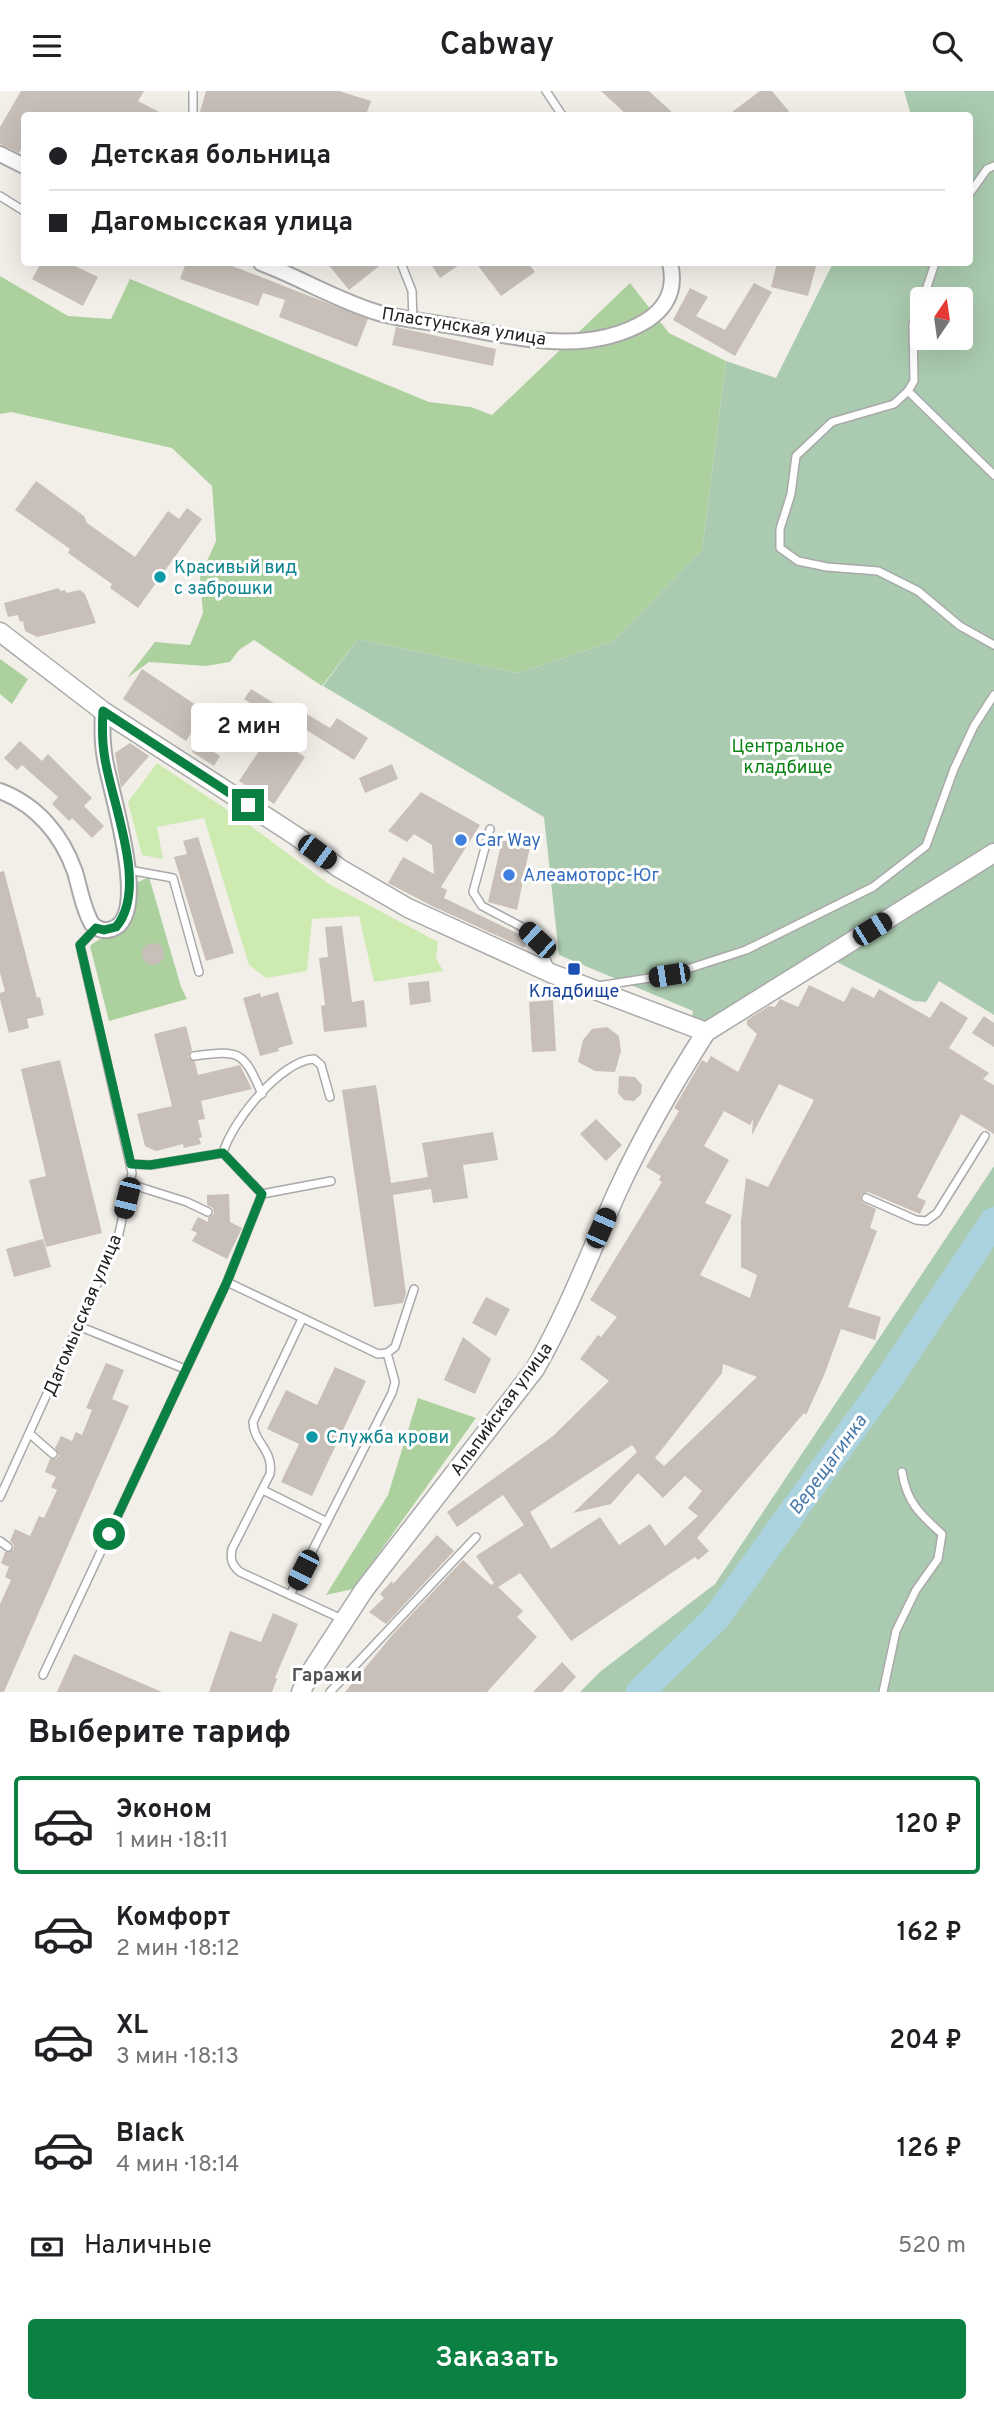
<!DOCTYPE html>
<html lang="ru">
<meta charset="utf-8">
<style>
:root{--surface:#fff;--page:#f6f6f6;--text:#202124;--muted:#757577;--line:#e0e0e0;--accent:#0b8043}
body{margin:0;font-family:Overpass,sans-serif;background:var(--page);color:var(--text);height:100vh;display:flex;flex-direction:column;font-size:26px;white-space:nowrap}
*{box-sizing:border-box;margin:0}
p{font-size:23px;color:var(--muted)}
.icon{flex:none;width:38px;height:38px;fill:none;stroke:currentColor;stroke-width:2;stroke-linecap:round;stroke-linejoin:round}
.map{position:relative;height:1601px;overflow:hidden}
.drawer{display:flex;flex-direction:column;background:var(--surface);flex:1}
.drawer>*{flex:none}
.top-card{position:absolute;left:21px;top:21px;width:952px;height:154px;border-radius:7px;box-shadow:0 7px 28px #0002;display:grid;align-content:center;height:154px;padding:0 28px;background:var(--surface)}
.needle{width:46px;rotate:13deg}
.tools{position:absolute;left:910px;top:196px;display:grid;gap:14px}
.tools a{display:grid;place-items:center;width:63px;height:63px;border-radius:7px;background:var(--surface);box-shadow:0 7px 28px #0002;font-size:35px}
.end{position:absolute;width:32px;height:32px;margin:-16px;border:9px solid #0b8043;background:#fff;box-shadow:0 0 0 4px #fff}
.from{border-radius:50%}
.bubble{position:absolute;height:49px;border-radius:7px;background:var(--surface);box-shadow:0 7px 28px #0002;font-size:23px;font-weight:600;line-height:49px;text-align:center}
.car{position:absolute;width:21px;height:42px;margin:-21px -10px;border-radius:9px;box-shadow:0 0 5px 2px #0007;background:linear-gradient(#222 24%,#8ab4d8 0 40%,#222 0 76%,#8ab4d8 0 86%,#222 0)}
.top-card b{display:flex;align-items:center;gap:24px;height:66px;font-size:26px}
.top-card b+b{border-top:2px solid var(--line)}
.top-card i{width:18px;height:18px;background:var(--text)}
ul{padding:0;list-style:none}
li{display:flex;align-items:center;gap:21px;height:98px;margin:0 14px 10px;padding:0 14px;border:4px solid transparent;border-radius:7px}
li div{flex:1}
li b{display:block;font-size:26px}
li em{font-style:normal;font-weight:600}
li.on{border-color:var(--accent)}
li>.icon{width:63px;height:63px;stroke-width:1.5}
h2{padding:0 28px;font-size:32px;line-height:84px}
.pay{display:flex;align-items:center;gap:18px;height:77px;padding:0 28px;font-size:26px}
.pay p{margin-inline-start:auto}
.cta{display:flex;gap:14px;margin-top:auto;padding:14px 28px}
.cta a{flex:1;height:80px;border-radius:7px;background:var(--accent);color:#fff;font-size:28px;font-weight:600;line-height:80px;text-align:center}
header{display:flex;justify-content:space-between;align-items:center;height:91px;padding:0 28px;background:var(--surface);font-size:32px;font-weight:600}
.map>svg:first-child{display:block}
.grass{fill:#cdebb0}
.forest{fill:#add19e}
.cemetery{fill:#aacbaf;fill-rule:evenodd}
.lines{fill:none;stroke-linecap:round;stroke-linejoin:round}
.river{stroke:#aad3df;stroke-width:28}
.building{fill:#c7bfb8;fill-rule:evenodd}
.service-casing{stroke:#a9a9a9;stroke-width:10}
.minor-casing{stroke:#a9a9a9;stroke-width:18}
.tertiary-casing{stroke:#a9a9a9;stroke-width:21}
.service{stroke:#fff;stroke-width:7}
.minor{stroke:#fff;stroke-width:14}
.tertiary{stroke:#fff;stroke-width:18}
.route{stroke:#0b8043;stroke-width:9}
.culture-dot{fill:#0f9aa8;stroke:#fff;stroke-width:2.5}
.shop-dot{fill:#3f7fe0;stroke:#fff;stroke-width:2.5}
.transit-dot{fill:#1a4fb4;stroke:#fff;stroke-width:2.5}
.labels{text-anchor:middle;stroke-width:6;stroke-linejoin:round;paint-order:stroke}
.street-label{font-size:18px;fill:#222;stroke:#fff}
.culture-label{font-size:18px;fill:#0d838f;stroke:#fff;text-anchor:start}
.park-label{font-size:18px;fill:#0c8416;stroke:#fff}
.shop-label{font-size:18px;fill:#366cbe;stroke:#fff;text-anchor:start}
.transit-label{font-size:18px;fill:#164399;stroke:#fff}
.water-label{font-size:19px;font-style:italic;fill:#4a7aab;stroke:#fff}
.neighbourhood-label{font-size:19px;font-weight:bold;fill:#555;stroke:#fff}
</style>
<header><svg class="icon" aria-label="menu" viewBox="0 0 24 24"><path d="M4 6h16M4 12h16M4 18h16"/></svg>Cabway<svg class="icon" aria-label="search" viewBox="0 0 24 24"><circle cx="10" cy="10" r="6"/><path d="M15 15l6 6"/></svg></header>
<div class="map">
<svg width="994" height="1601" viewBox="0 0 994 1601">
<rect width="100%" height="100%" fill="#f2efe9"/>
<path class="grass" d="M 157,672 L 241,728 L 329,793 L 438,851 L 436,867 L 443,880 L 374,891 L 359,825 L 312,828 L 307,880 L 266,887 L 249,874 L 204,727 L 157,736 L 163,768 L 142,764 L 128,711 Z"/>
<g class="forest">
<path d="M 0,185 L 68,225 L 111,228 L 130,188 L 429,311 L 471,316 L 492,324 L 630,192 L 669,242 L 726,270 L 702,459 L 613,550 L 518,582 L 358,548 L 322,595 L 254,549 L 239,559 L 230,571 L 206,575 L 149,571 L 127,587 L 155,551 L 190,554 L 203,522 L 200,486 L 216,450 L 212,395 L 172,357 L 11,321 L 0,323 Z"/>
<path d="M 0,568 L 28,588 L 12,613 L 0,603 Z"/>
<path d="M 149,786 L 181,896 L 187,908 L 109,930 L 90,855 C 99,846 111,846 120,839 C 136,828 135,809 136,792 Z"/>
<path d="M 418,1307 L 476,1327 L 353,1498 L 326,1504 L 388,1404 Z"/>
</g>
<g class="cemetery">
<path d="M 904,0 L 994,0 L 994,924 L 939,890 L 926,911 L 914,910 L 831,868 L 688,942 L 693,920 L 559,864 L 544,726 L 323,595 L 358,548 L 518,582 L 613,550 L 702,459 L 726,270 L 776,287 L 833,172 L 970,172 L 970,24 L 911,24 ZM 922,208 L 961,208 L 961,247 L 922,247 Z"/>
<path d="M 994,1075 L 994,1601 L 580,1601 L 601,1580 L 715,1493 Z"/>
</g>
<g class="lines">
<path class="river" d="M 640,1601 L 716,1527 L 886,1292 L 994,1130"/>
</g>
<g class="building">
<path d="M 21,0 L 144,0 L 138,10 L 165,24 L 24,24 L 24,52 L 19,62 L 0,53 L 0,36 Z"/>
<path d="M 206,0 L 339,0 L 371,10 L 366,24 L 199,24 Z"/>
<path d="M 601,0 L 649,0 L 675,24 L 627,24 Z"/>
<path d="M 760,0 L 772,0 L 792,24 L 728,24 Z"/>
<path d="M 41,172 L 69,172 L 98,186 L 83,215 L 32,188 Z"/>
<path d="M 186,172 L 225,172 L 368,228 L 357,256 L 279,226 L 285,209 L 263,202 L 258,215 L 180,188 Z"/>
<path d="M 327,172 L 383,172 L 349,199 Z"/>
<path d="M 430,172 L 462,172 L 440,187 Z"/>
<path d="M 476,172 L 528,172 L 535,181 L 501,205 Z"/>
<path d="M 777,172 L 817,172 L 808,205 L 771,196 Z"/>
<path d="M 754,192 L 772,201 L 735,265 L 673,229 L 690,197 L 708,206 L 696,225 L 725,239 Z"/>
<path d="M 396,236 L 496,258 L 493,275 L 392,254 Z"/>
<path d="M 36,390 L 84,425 L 87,432 L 135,466 L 168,420 L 179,428 L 187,417 L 202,428 L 138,517 L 110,497 L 112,493 L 68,462 L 70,458 L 15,419 Z"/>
<path d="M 59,497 L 60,500 L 65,499 L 66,502 L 80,499 L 85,503 L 96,532 L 37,546 L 25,540 L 23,530 L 20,531 L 18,524 L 8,526 L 4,512 Z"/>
<path d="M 142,578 L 205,620 L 186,650 L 123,608 Z"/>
<path d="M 251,598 L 288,621 L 292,614 L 330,637 L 337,627 L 368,647 L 354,669 L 305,638 L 293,658 L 305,666 L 274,713 L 239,690 L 279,630 L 244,608 Z"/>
<path d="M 20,650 L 42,670 L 48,663 L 92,707 L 84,715 L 104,735 L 92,747 L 72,727 L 69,730 L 52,713 L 58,706 L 22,674 L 17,679 L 4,667 Z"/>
<path d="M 199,651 L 220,665 L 214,675 L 192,661 Z"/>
<path d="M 130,652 L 149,665 L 121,697 L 115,662 Z"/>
<path d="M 392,673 L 398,688 L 365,702 L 359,687 Z"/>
<path d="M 421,701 L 480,734 L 441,796 L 447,799 L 444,807 L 523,845 L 528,849 L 524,857 L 432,815 L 388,792 L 403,766 L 434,783 L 432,754 L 414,743 L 407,751 L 388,740 Z"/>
<path d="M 198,746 L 234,862 L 206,870 L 174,766 L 187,763 L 183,750 Z"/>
<path d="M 502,749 L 530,755 L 517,819 L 488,811 Z"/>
<path d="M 4,780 L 37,907 L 40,906 L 44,924 L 27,928 L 29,937 L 9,942 L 0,908 L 0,902 L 5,900 L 0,882 L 0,781 Z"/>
<path d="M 342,835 L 352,911 L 364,909 L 367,936 L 324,941 L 321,915 L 325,914 L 319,867 L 328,866 L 325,836 Z"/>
<circle cx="153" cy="863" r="11"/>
<path d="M 429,890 L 431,911 L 410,914 L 408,892 Z"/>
<path d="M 809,894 L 844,911 L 852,896 L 874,907 L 879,898 L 930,927 L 941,910 L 968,927 L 949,957 L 989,982 L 983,988 L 994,994 L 994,1043 L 961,1023 L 917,1106 L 926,1110 L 920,1123 L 868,1101 L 861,1104 L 862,1111 L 876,1118 L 870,1137 L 877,1140 L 848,1216 L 881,1226 L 875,1249 L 841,1238 L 825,1282 L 806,1324 L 804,1322 L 697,1447 L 709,1460 L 698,1469 L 695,1466 L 571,1550 L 520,1482 L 498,1496 L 523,1520 L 517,1526 L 537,1546 L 487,1601 L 345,1601 L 394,1542 L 463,1469 L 491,1494 L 494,1492 L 476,1465 L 524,1434 L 503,1404 L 457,1436 L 447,1421 L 553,1345 L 609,1290 L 580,1268 L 598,1244 L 601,1246 L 617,1226 L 590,1209 L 662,1091 L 659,1089 L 661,1085 L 646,1076 L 679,1020 L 674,1017 L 702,969 L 707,972 L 711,965 L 738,981 L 757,943 L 747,934 L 747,929 L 769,915 L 775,916 L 780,908 L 798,916 ZM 779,993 L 814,1009 L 768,1096 L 746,1087 L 741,1130 L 741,1176 L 757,1184 L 750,1207 L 700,1184 L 732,1124 L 705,1112 L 729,1069 L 704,1055 L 724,1020 L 750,1034 L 753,1028 L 752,1044 ZM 723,1273 L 757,1286 L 664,1375 L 655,1367 L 722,1282 ZM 632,1354 L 637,1361 L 573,1422 L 611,1413 L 638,1382 L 663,1407 L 685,1385 L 702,1400 L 688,1417 L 698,1425 L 665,1455 L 650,1433 L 619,1454 L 600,1426 L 551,1458 L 530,1421 Z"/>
<path d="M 278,901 L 293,953 L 278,957 L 279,960 L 260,965 L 243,907 L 260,902 L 261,906 Z"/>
<path d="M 553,909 L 556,960 L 532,961 L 529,911 Z"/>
<path d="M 984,925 L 994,932 L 994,956 L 972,942 Z"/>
<path d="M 186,935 L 192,959 L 188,966 L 195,971 L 198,984 L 240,974 L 252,998 L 201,1010 L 205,1028 L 198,1029 L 202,1046 L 199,1047 L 201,1053 L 184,1057 L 183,1053 L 156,1060 L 145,1055 L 137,1023 L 172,1015 L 154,943 Z"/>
<path d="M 607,936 L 619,945 L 621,960 L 615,981 L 595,980 L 578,971 L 583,949 L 592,938 Z"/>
<path d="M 60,969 L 102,1142 L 46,1156 L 29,1089 L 46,1085 L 21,978 Z"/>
<path d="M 619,985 L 635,986 L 642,994 L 641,1003 L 634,1010 L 624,1009 L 618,1002 Z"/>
<path d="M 376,994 L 391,1092 L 428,1086 L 422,1052 L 493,1041 L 498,1069 L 463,1074 L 468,1107 L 433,1112 L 431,1098 L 393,1104 L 406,1203 L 403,1212 L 374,1216 L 342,999 Z"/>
<path d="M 596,1028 L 622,1054 L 606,1070 L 580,1043 Z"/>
<path d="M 229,1103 L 230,1131 L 242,1137 L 227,1168 L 192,1150 L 197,1142 L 191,1139 L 198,1126 L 208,1131 L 208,1127 L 214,1123 L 213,1117 L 207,1114 L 207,1104 Z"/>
<path d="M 43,1148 L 51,1176 L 14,1186 L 6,1158 Z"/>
<path d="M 486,1206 L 510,1218 L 496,1245 L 472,1232 Z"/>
<path d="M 463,1246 L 491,1268 L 475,1303 L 444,1289 Z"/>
<path d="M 106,1272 L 124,1279 L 112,1308 L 129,1315 L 4,1601 L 0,1601 L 0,1513 L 11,1489 L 5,1486 L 9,1476 L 1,1472 L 5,1461 L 13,1459 L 14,1454 L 10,1450 L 15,1438 L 30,1445 L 39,1425 L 44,1427 L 57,1399 L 51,1396 L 56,1386 L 45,1381 L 50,1368 L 56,1368 L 59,1365 L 55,1357 L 61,1345 L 72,1350 L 76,1341 L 82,1344 L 92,1319 L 86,1317 Z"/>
<path d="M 335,1276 L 366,1290 L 312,1405 L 281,1391 L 299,1353 L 267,1338 L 286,1299 L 317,1314 Z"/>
<path d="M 437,1444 L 454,1460 L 386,1533 L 369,1521 L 384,1507 L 380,1503 L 392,1490 L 393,1493 Z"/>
<path d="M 273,1522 L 298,1533 L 275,1587 L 277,1588 L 272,1601 L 209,1601 L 230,1540 L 261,1551 Z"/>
<path d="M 74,1563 L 162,1601 L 57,1601 Z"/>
<path d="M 562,1571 L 576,1586 L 562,1601 L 533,1601 Z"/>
</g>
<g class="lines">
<g class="service-casing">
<g id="service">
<path d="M 546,0 L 562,24"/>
<path d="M 193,24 L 193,0"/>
<path d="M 970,102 L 987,78 L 994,75"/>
<path d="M 0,105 L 24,120"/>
<path d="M 401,172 L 412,200 L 413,229"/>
<path d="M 923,208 L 935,172"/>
<path d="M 922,209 L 913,234 L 914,290 L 908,300 L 894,313 L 832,331 L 796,365 L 791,403 L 780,438 L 780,457 L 798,470 L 827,476 L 878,480 L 918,500 L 960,535 L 994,554"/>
<path d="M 908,300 L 994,384"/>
<path d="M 490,738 L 473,801 L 482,815 L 522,836 L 537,849 L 551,879"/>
<path d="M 129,779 L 173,787 L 199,881"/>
<path d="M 598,895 L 669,884 L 746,859 L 873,796 L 926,755 L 954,678 L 974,635 L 994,604"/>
<path d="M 194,965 C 241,959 243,960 262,1003"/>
<path d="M 223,1062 C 231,1032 281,969 314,968 L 321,974 L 330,1006"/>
<path d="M 131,1073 L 151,1074 L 223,1062 L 262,1103 L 331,1090"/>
<path d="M 130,1093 L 187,1111 L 208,1121"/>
<path d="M 866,1107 L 916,1129 L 926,1130 L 937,1122 L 985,1045"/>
<path d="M 227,1191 L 378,1263 L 387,1262 L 395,1256 L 414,1198"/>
<path d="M 302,1228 L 253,1331 C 253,1351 274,1359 270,1383 L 232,1458 C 230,1469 232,1474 240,1481 L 342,1528"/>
<path d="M 76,1234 L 185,1278"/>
<path d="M 30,1343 L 53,1363"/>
<path d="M 263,1399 L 327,1431"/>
<path d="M 0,1406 L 118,1147 L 132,1082 L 80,854 L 96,837"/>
<path d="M 0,1450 L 8,1456"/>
<path d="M 290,1504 L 392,1302 L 395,1291 L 387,1262"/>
<path d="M 43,1584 L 227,1191 L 262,1103"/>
<path d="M 330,1601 L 476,1446"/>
<path d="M 883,1601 L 896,1540 L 916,1499 L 938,1468 L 942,1443 C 920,1423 907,1412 902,1381"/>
</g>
</g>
<g class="minor-casing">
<g id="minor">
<path d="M 0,63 L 24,75"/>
<path d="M 261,172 C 301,187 338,210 379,222 C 405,229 432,231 458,236 C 521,247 587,265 646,230 C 668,216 676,197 670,172"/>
<path d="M 0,700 C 37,714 62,744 75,781 C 80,798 83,818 92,833 C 97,838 104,841 112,838 C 152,825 109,697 105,668 C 102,652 102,636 103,620"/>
</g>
</g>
<g class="tertiary-casing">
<g id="tertiary">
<path d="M 0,541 L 103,620 L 296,745 L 339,777 L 408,817 L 553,883 L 706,941"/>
<path d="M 301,1601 L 310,1582 L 364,1499 L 535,1278 C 568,1221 591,1159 618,1099 C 643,1045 674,991 706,941 L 994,762"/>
</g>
</g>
<use href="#service" class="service"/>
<use href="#minor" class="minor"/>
<use href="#tertiary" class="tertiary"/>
</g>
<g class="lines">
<path class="route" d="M 109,1443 L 227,1191 L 262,1103 L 223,1062 L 150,1074 L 131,1073 L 80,854 L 96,837 L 104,839 L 116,836 C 149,797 112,713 105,668 C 102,652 102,636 103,620 L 248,714"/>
</g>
<g class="culture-dot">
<circle cx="160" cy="486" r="7"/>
<circle cx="312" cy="1346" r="7"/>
</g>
<g class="shop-dot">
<circle cx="461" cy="749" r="7"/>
<circle cx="509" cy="784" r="7"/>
</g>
<rect class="transit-dot" x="567" y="871" width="14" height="14" rx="3.5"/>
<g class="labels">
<g class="street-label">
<text transform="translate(464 235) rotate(9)" y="6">Пластунская улица</text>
<text transform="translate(82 1224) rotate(-67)" y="6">Дагомысская улица</text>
<text transform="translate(501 1318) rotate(-54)" y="6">Альпийская улица</text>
</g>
<g class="culture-label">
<text x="174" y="482">Красивый вид<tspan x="174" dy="21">с заброшки</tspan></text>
<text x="326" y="1352">Служба крови</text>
</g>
<g class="park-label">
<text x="788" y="661">Центральное<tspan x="788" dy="21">кладбище</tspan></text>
</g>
<g class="shop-label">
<text x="475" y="755">Car Way</text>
<text x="523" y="790">Алеамоторс-Юг</text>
</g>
<g class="transit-label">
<text x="574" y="906">Кладбище</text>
</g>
<g class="water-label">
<text transform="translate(827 1373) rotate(-54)" y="7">Верещагинка</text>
</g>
<g class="neighbourhood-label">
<text x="327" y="1590">Гаражи</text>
</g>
</g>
</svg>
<div class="tools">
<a><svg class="needle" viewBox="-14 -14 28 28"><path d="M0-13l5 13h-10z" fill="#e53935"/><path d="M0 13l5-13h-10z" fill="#757577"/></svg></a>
</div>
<i class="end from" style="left:109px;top:1443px"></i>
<i class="end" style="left:248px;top:714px"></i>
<div class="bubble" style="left:191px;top:612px;width:116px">2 мин</div>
<i class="car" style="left:317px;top:761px;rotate:126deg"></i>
<i class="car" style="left:872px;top:838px;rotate:58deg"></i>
<i class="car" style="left:537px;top:849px;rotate:313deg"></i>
<i class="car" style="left:669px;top:884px;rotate:261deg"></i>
<i class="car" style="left:127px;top:1107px;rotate:194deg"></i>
<i class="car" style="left:601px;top:1137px;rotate:24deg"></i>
<i class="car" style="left:303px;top:1479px;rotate:207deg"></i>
<div class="top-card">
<b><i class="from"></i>Детская больница</b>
<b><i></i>Дагомысская улица</b>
</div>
</div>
<section class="drawer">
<h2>Выберите тариф</h2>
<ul>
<li class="on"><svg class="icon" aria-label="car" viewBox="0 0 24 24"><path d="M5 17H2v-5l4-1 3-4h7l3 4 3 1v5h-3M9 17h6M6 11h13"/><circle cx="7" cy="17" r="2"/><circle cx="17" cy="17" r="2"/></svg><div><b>Эконом</b><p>1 мин · 18:11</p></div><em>120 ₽</em></li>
<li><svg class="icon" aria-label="car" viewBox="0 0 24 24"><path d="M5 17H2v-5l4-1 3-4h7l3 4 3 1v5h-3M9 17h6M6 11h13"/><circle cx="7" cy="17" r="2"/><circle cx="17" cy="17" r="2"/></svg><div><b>Комфорт</b><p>2 мин · 18:12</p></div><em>162 ₽</em></li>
<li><svg class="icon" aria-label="car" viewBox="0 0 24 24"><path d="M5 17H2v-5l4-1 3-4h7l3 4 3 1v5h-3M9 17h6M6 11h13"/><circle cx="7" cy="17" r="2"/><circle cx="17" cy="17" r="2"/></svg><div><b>XL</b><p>3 мин · 18:13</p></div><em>204 ₽</em></li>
<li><svg class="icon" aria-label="car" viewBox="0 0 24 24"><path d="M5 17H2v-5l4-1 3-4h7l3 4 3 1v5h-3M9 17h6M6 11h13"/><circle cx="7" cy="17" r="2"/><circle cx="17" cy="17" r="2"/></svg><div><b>Black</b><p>4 мин · 18:14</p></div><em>126 ₽</em></li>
</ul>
<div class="pay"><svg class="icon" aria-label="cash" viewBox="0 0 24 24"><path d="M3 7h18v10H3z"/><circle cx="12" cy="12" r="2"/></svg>Наличные<p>520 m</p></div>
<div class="cta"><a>Заказать</a></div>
</section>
